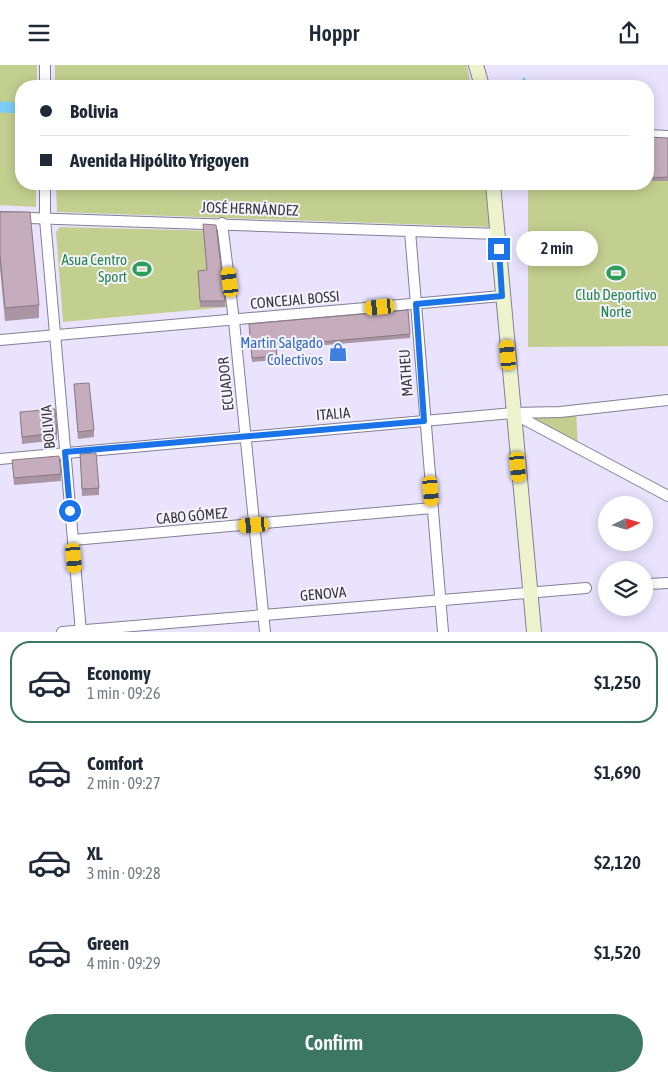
<!DOCTYPE html>
<meta charset="utf-8">
<style>
:root{--surface:#fff;--page:#f6f6f7;--text:#1f2937;--muted:#747a83;--line:#e0e1e3;--accent:#3b7762}
body{margin:0;font-family:"Asap Condensed",sans-serif;background:var(--page);color:var(--text);height:100vh;display:flex;flex-direction:column;font-size:19px;white-space:nowrap}
*{box-sizing:border-box;margin:0}
p{font-size:16px;color:var(--muted)}
.icon{flex:none;width:28px;height:28px;fill:none;stroke:currentColor;stroke-width:2;stroke-linecap:round;stroke-linejoin:round}
.map{position:relative;height:567px;overflow:hidden}
.panel{display:flex;flex-direction:column;background:var(--surface);flex:1}
.panel>*{flex:none}
.top-card{position:absolute;left:15px;top:15px;width:639px;height:110px;border-radius:20px;box-shadow:0 2px 12px #0003;display:grid;align-content:center;height:110px;padding:0 25px;background:var(--surface)}
.needle{width:32px;rotate:85deg}
.controls{position:absolute;left:598px;top:431px;display:grid;gap:10px}
.controls a{display:grid;place-items:center;width:55px;height:55px;border-radius:50%;background:var(--surface);box-shadow:0 2px 12px #0003;font-size:25px}
.end{position:absolute;width:22px;height:22px;margin:-11px;border:6px solid #1a73e8;background:#fff;box-shadow:0 0 0 2px #fff}
.from{border-radius:50%}
.bubble{position:absolute;height:35px;border-radius:18px;background:var(--surface);box-shadow:0 2px 12px #0003;font-size:16px;font-weight:600;line-height:35px;text-align:center}
.car{position:absolute;width:15px;height:30px;margin:-15px -8px;border-radius:6px;box-shadow:0 0 4px 1px #0007;background:linear-gradient(#f5c518 24%,#345 0 40%,#f5c518 0 76%,#345 0 86%,#f5c518 0)}
.top-card b{display:flex;align-items:center;gap:18px;height:48px;font-size:19px}
.top-card b+b{border-top:1px solid var(--line)}
.top-card i{width:12px;height:12px;background:var(--text)}
ul{padding:9px 0 0;list-style:none}
li{display:flex;align-items:center;gap:15px;height:82px;margin:0 10px 8px;padding:0 15px;border:2px solid transparent;border-radius:20px}
li div{flex:1}
li b{display:block;font-size:19px}
li em{font-style:normal;font-weight:600}
li.on{border-color:var(--accent)}
li>.icon{width:45px;height:45px;stroke-width:1.5}
.button{display:flex;gap:10px;margin-top:auto;padding:10px 25px}
.button a{flex:1;height:58px;border-radius:30px;background:var(--accent);color:#fff;font-size:20px;font-weight:600;line-height:58px;text-align:center}
header{display:flex;justify-content:space-between;align-items:center;height:65px;padding:0 25px;background:var(--surface);font-size:22px;font-weight:600}
.map>svg:first-child{display:block}
.green{fill:#c3cf8f}
.lines{fill:none;stroke-linecap:round;stroke-linejoin:round}
.stream{stroke:#7dcdf9;stroke-width:3}
.canal{stroke:#7dcdf9;stroke-width:11}
.minor-casing{stroke:#847f96;stroke-width:12}
.secondary-casing{stroke:#847f96;stroke-width:16}
.minor{stroke:#fff;stroke-width:10}
.secondary{stroke:#ecf3cd;stroke-width:14}
.wall{fill:#a995a3}
.building{fill:#c5adbd;stroke:#8a7984}
.route{stroke:#1a73e8;stroke-width:6}
.labels{text-anchor:middle;stroke-width:4;stroke-linejoin:round;paint-order:stroke}
.street-label{font-size:15px;fill:#3a3741;stroke:#f5f3fe}
.leisure-label{font-size:15px;fill:#27864d;stroke:#f5f3fe;text-anchor:end}
.shop-label{font-size:15px;fill:#366cbe;stroke:#f5f3fe;text-anchor:end}
</style>
<header><svg class="icon" aria-label="menu" viewBox="0 0 24 24"><path d="M4 6h16M4 12h16M4 18h16"/></svg>Hoppr<svg class="icon" aria-label="share" viewBox="0 0 24 24"><path d="M12 15V3M7 8l5-5 5 5M5 13v7h14v-7"/></svg></header>
<div class="map">
<svg width="668" height="567" viewBox="0 0 668 567">
<rect width="100%" height="100%" fill="#e9e3fe"/>
<g class="green">
<path d="M 0,0 L 37,0 L 37,21 L 21,21 L 21,119 L 36,119 L 36,142 L 0,140 Z"/>
<path d="M 55,0 L 467,0 L 471,21 L 55,21 Z"/>
<path d="M 648,75 L 668,77 L 668,281 L 528,282 L 528,119 L 648,119 Z"/>
<path d="M 56,119 L 485,119 L 490,162 L 57,147 Z"/>
<path d="M 60,162 L 220,166 L 227,242 L 63,257 L 56,167 Z"/>
<path d="M 576,345 L 578,383 L 522,349 Z"/>
</g>
<g class="lines">
<path class="stream" d="M 521,21 L 524,14"/>
<path class="canal" d="M 0,42 L 21,43"/>
<g class="minor-casing">
<g id="minor">
<path d="M 45,21 L 45,0"/>
<path d="M 648,70 L 668,71"/>
<path d="M 45,119 L 45,154 L 81,567"/>
<path d="M 0,152 L 498,169"/>
<path d="M 222,158 L 234,256 L 265,567"/>
<path d="M 410,166 L 443,567"/>
<path d="M 0,275 L 502,231"/>
<path d="M 516,350 L 668,431"/>
<path d="M 0,394 L 513,348 L 560,347 L 668,335"/>
<path d="M 73,475 L 432,443"/>
<path d="M 648,519 L 668,518"/>
<path d="M 62,567 L 586,523"/>
</g>
</g>
<g class="secondary-casing">
<g id="secondary">
<path d="M 476,0 L 482,21"/>
<path d="M 493,119 L 534,567"/>
</g>
</g>
<use href="#minor" class="minor"/>
<use href="#secondary" class="secondary"/>
</g>
<g class="wall">
<path d="M 648,72 L 668,73 L 668,116 L 648,116 Z"/>
<path d="M 0,147 L 39,240 L 39,253 L 5,256 L 0,203 Z"/>
<path d="M 203,159 L 225,236 L 225,242 L 200,242 L 198,206 L 207,205 Z"/>
<path d="M 249,262 L 410,269 L 410,273 L 277,284 L 277,295 L 252,297 Z"/>
<path d="M 74,319 L 94,365 L 94,372 L 78,374 Z"/>
<path d="M 20,347 L 57,368 L 57,375 L 22,379 Z"/>
<path d="M 80,389 L 99,423 L 99,430 L 82,431 Z"/>
<path d="M 12,395 L 61,409 L 61,416 L 14,420 Z"/>
</g>
<g class="building">
<path d="M 648,72 L 668,73 L 668,112 L 648,113 Z"/>
<path d="M 0,147 L 30,147 L 39,240 L 5,243 L 0,190 Z"/>
<path d="M 203,159 L 216,160 L 225,236 L 200,236 L 198,206 L 207,205 Z"/>
<path d="M 408,245 L 410,269 L 276,281 L 277,291 L 252,293 L 249,259 Z"/>
<path d="M 89,318 L 94,365 L 78,367 L 74,319 Z"/>
<path d="M 55,344 L 57,368 L 22,372 L 20,347 Z"/>
<path d="M 96,388 L 99,423 L 82,424 L 80,389 Z"/>
<path d="M 59,391 L 61,409 L 14,413 L 12,395 Z"/>
</g>
<g class="lines">
<path class="route" d="M 70,446 L 65,387 L 424,356 L 416,239 L 502,231 L 499,184"/>
</g>
<defs>
<g id="stadium-bare" transform="scale(1.5)"><path d="M0-5a6.5 5 0 1 0 0 10a6.5 5 0 1 0 0-10ZM-3.5-1.8h7v3.6h-7Z" fill="#2e9e5b" stroke="#f5f3fe" stroke-width="2.5" paint-order="stroke"/></g>
<g id="shop-bare" transform="scale(1.5)"><path d="M-5-2.5h2.3a2.7 3.5 0 0 1 5.4 0H5L5.5 6h-11ZM-1.5-2.5h3a1.5 2.3 0 0 0-3 0Z" fill="#3f7fe0" stroke="#f5f3fe" stroke-width="2.5" paint-order="stroke"/></g>
</defs>
<g fill-rule="evenodd">
<use href="#stadium-bare" x="142" y="204"/>
<use href="#stadium-bare" x="616" y="208"/>
<use href="#shop-bare" x="338" y="287"/>
</g>
<g class="labels">
<g class="street-label">
<text transform="translate(250 144) rotate(2)" y="5">JOSÉ HERNÁNDEZ</text>
<text transform="translate(295 235) rotate(-5)" y="5">CONCEJAL BOSSI</text>
<text transform="translate(406 308) rotate(-94)" y="5">MATHEU</text>
<text transform="translate(226 319) rotate(-96)" y="5">ECUADOR</text>
<text transform="translate(333 349) rotate(-5)" y="5">ITALIA</text>
<text transform="translate(48 362) rotate(-95)" y="5">BOLIVIA</text>
<text transform="translate(192 451) rotate(-5)" y="5">CABO GÓMEZ</text>
<text transform="translate(323 529) rotate(-5)" y="5">GENOVA</text>
</g>
<g class="leisure-label">
<text x="127" y="200">Asua Centro<tspan x="127" dy="17">Sport</tspan></text>
<text x="616" y="235" text-anchor="middle">Club Deportivo<tspan x="616" dy="17">Norte</tspan></text>
</g>
<g class="shop-label">
<text x="323" y="283">Martin Salgado<tspan x="323" dy="17">Colectivos</tspan></text>
</g>
</g>
</svg>
<div class="controls">
<a><svg class="needle" viewBox="-14 -14 28 28"><path d="M0-13l5 13h-10z" fill="#e53935"/><path d="M0 13l5-13h-10z" fill="#747a83"/></svg></a>
<a><svg class="icon" aria-label="layers" viewBox="0 0 24 24"><path d="M12 4l9 5-9 5-9-5zM3 14l9 5 9-5"/></svg></a>
</div>
<i class="end from" style="left:70px;top:446px"></i>
<i class="end" style="left:499px;top:184px"></i>
<div class="bubble" style="left:516px;top:166px;width:82px">2 min</div>
<i class="car" style="left:230px;top:217px;rotate:353deg"></i>
<i class="car" style="left:380px;top:242px;rotate:264deg"></i>
<i class="car" style="left:508px;top:290px;rotate:355deg"></i>
<i class="car" style="left:518px;top:402px;rotate:174deg"></i>
<i class="car" style="left:431px;top:426px;rotate:175deg"></i>
<i class="car" style="left:254px;top:460px;rotate:265deg"></i>
<i class="car" style="left:74px;top:493px;rotate:175deg"></i>
<div class="top-card">
<b><i class="from"></i>Bolivia</b>
<b><i></i>Avenida Hipólito Yrigoyen</b>
</div>
</div>
<section class="panel">
<ul>
<li class="on"><svg class="icon" aria-label="car" viewBox="0 0 24 24"><path d="M5 17H2v-5l4-1 3-4h7l3 4 3 1v5h-3M9 17h6M6 11h13"/><circle cx="7" cy="17" r="2"/><circle cx="17" cy="17" r="2"/></svg><div><b>Economy</b><p>1 min · 09:26</p></div><em>$1,250</em></li>
<li><svg class="icon" aria-label="car" viewBox="0 0 24 24"><path d="M5 17H2v-5l4-1 3-4h7l3 4 3 1v5h-3M9 17h6M6 11h13"/><circle cx="7" cy="17" r="2"/><circle cx="17" cy="17" r="2"/></svg><div><b>Comfort</b><p>2 min · 09:27</p></div><em>$1,690</em></li>
<li><svg class="icon" aria-label="car" viewBox="0 0 24 24"><path d="M5 17H2v-5l4-1 3-4h7l3 4 3 1v5h-3M9 17h6M6 11h13"/><circle cx="7" cy="17" r="2"/><circle cx="17" cy="17" r="2"/></svg><div><b>XL</b><p>3 min · 09:28</p></div><em>$2,120</em></li>
<li><svg class="icon" aria-label="car" viewBox="0 0 24 24"><path d="M5 17H2v-5l4-1 3-4h7l3 4 3 1v5h-3M9 17h6M6 11h13"/><circle cx="7" cy="17" r="2"/><circle cx="17" cy="17" r="2"/></svg><div><b>Green</b><p>4 min · 09:29</p></div><em>$1,520</em></li>
</ul>
<div class="button"><a>Confirm</a></div>
</section>
